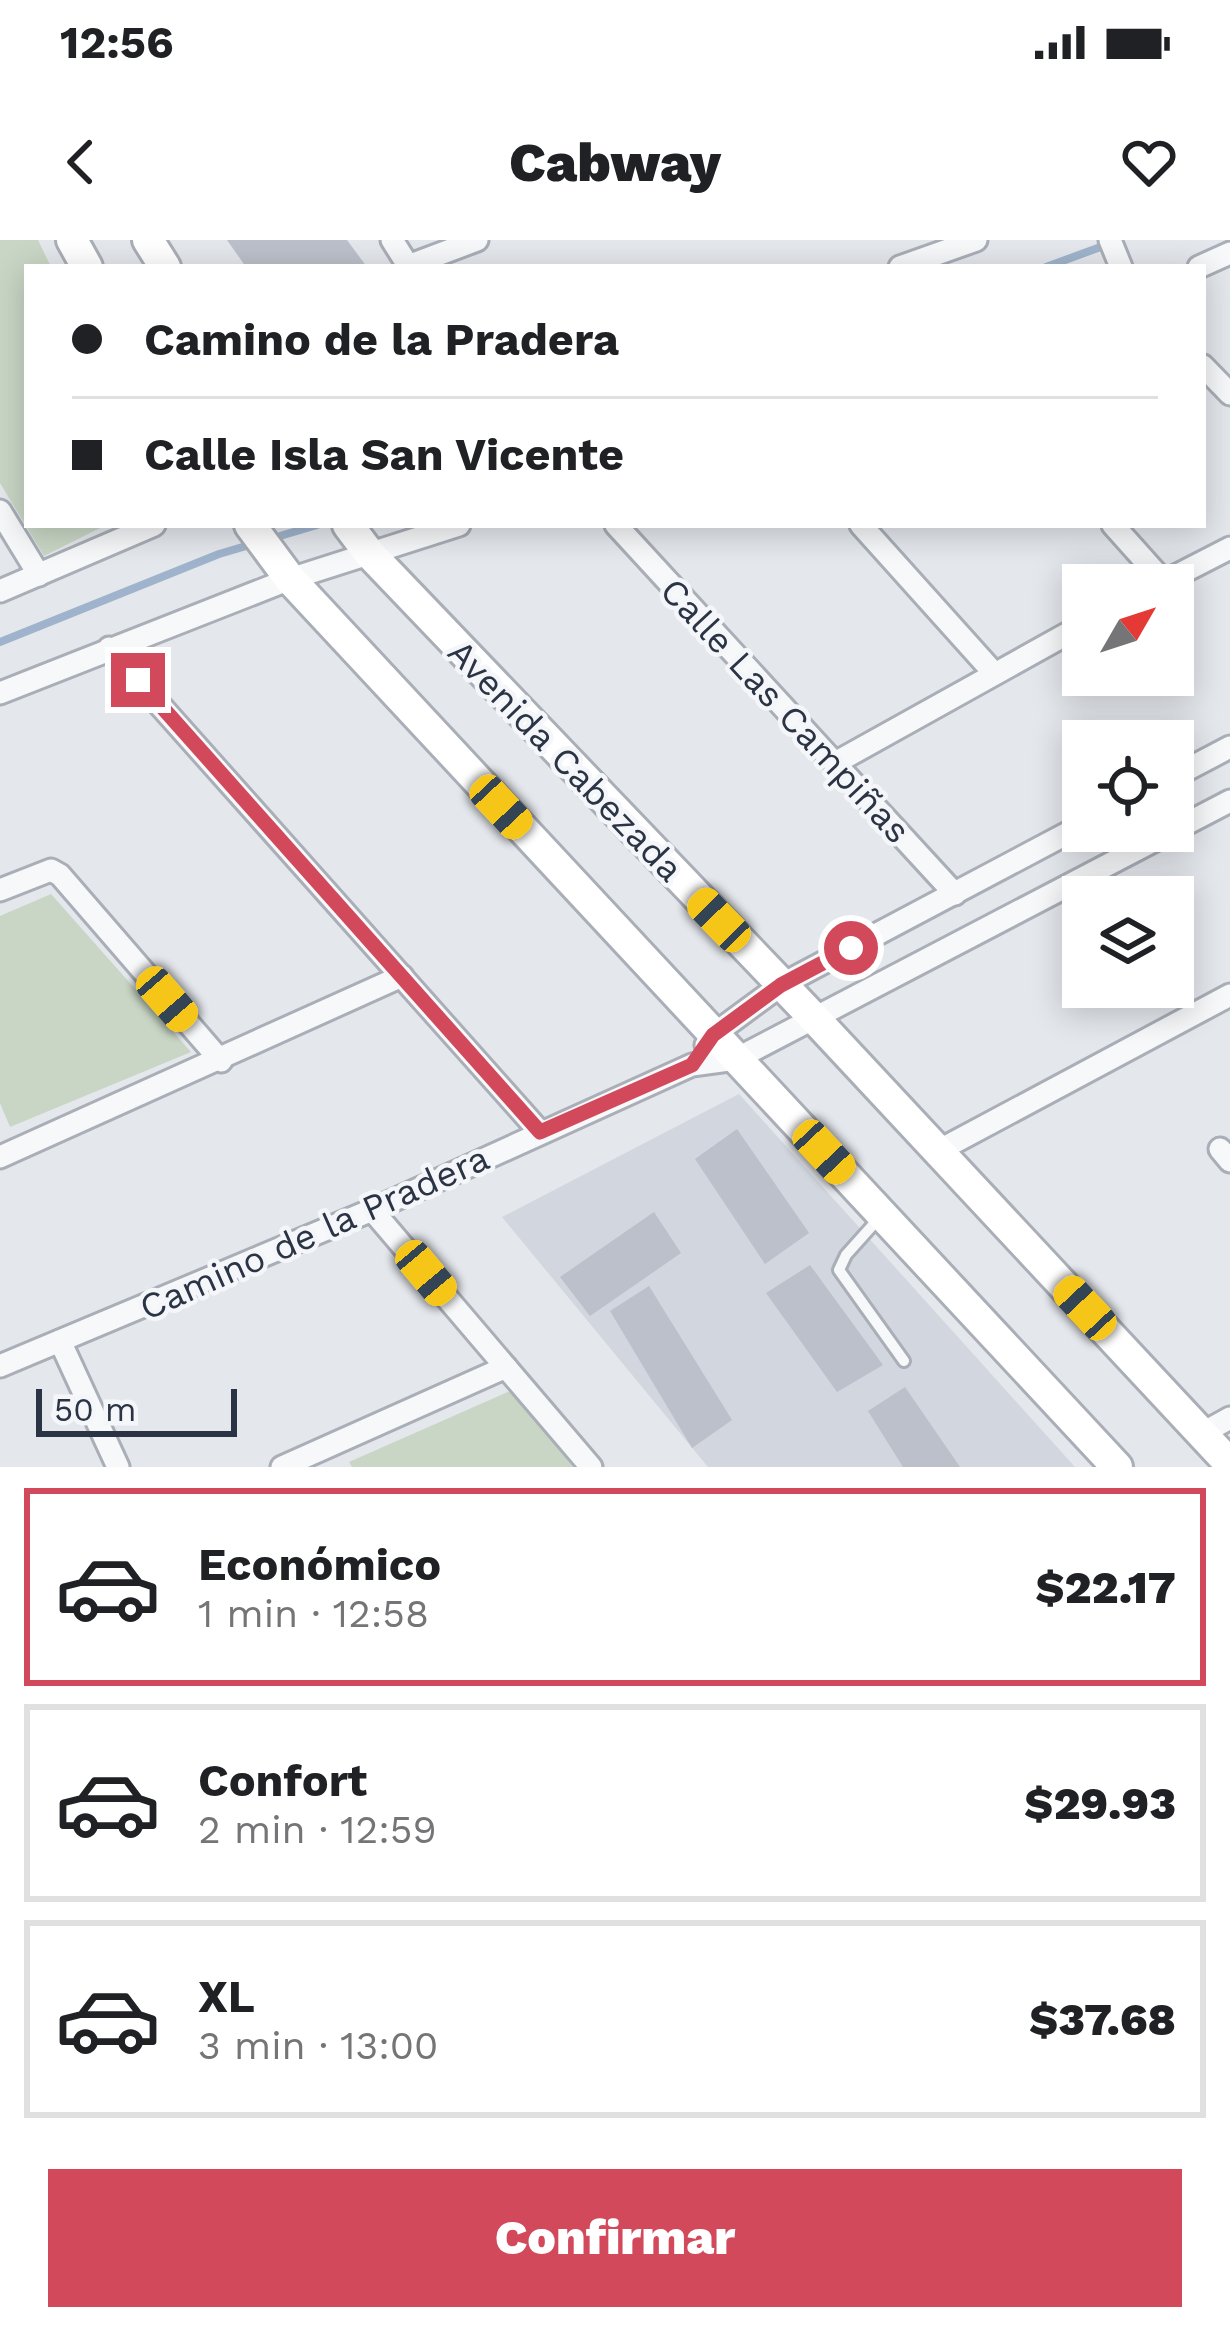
<!DOCTYPE html>
<html lang="es">
<meta charset="utf-8">
<style>
:root{--surface:#fff;--page:#f2f2f2;--text:#202124;--muted:#757577;--line:#e0e0e0;--accent:#d1495b}
body{margin:0;font-family:"Work Sans",sans-serif;background:var(--page);color:var(--text);height:100vh;display:flex;flex-direction:column;font-size:45px;white-space:nowrap}
*{box-sizing:border-box;margin:0}
p{font-size:39px;color:var(--muted)}
.icon{flex:none;width:66px;height:66px;fill:none;stroke:currentColor;stroke-width:2;stroke-linecap:round;stroke-linejoin:round}
.map{position:relative;height:1227px;overflow:hidden}
.side{display:flex;flex-direction:column;background:var(--surface);flex:1}
.side>*{flex:none}
.guide{position:absolute;left:24px;top:24px;width:1182px;height:264px;border-radius:0px;box-shadow:0 6px 30px #0003;display:grid;align-content:center;height:264px;padding:0 48px;background:var(--surface)}
.needle{width:78px;rotate:51deg}
.buttons{position:absolute;left:1062px;top:324px;display:grid;gap:24px}
.buttons a{display:grid;place-items:center;width:132px;height:132px;border-radius:0px;background:var(--surface);box-shadow:0 6px 30px #0003;font-size:60px}
.scale{position:absolute;left:36px;bottom:30px;width:201px;box-sizing:border-box;padding-left:12px;border:6px solid #2b3445;border-top:0;font-size:33px;line-height:42px;white-space:nowrap;color:#2b3445;-webkit-text-stroke:9px #f4f6f9;paint-order:stroke}
.end{position:absolute;width:54px;height:54px;margin:-27px;border:15px solid #d1495b;background:#fff;box-shadow:0 0 0 6px #fff}
.from{border-radius:50%}
.car{position:absolute;width:36px;height:72px;margin:-36px -18px;border-radius:15px;box-shadow:0 0 9px 3px #0007;background:linear-gradient(#f5c518 24%,#345 0 40%,#f5c518 0 76%,#345 0 86%,#f5c518 0)}
.guide b{display:flex;align-items:center;gap:42px;height:114px;font-size:45px}
.guide b+b{border-top:3px solid var(--line)}
.guide i{width:30px;height:30px;background:var(--text)}
ul{padding:21px 0 0;list-style:none}
li{display:flex;align-items:center;gap:36px;height:198px;margin:0 24px 18px;padding:0 24px;border:6px solid var(--line);border-radius:0px}
li div{flex:1}
li b{display:block;font-size:45px}
li em{font-style:normal;font-weight:800}
li.current{border-color:var(--accent)}
li>.icon{width:108px;height:108px;stroke-width:1.5}
.action{display:flex;gap:24px;margin-top:auto;padding:24px 48px}
.action a{flex:1;height:138px;border-radius:0px;background:var(--accent);color:#fff;font-size:48px;font-weight:800;line-height:138px;text-align:center}
.status{display:flex;justify-content:space-between;align-items:center;height:84px;padding:0 60px;background:var(--surface);direction:ltr}
.status svg{height:33px;fill:currentColor}
header{display:flex;justify-content:space-between;align-items:center;height:156px;padding:0 48px;background:var(--surface);font-size:54px;font-weight:800}
.map>svg:first-child{display:block}
.built{fill:#d2d6de}
.green{fill:#c9d6c5}
.lines{fill:none;stroke-linecap:round;stroke-linejoin:round}
.stream{stroke:#9fb4cc;stroke-width:8}
.building{fill:#bbc0ca}
.service-casing{stroke:#a9aeb7;stroke-width:16}
.minor-casing{stroke:#a9aeb7;stroke-width:27}
.secondary-casing{stroke:#a9aeb7;stroke-width:36}
.service{stroke:#f7f8fa;stroke-width:10}
.minor{stroke:#f7f8fa;stroke-width:21}
.secondary{stroke:#fff;stroke-width:30}
.route{stroke:#d1495b;stroke-width:15}
.labels{text-anchor:middle;stroke-width:9;stroke-linejoin:round;paint-order:stroke}
.street-label{font-size:36px;fill:#2b3445;stroke:#f4f6f9}
</style>
<div class="status"><b>12:56</b><svg viewBox="0 0 49 12"><path d="M0 12V9h3v3zM5 12V6h3v6zM10 12V3h3v9zM15 12V0h3v12zM26 1h20v11H26zM47 4h2v5h-2z"/></svg></div>
<header><svg class="icon" aria-label="back" viewBox="0 0 24 24"><path d="M15 5l-7 7 7 7"/></svg>Cabway<svg class="icon" aria-label="heart" viewBox="0 0 24 24"><path d="M12 20l-8-8c-3-5 5-10 8-4 3-6 11-1 8 4z"/></svg></header>
<div class="map">
<svg width="1230" height="1227" viewBox="0 0 1230 1227">
<rect width="100%" height="100%" fill="#e4e7ec"/>
<path class="built" d="M 739,854 L 1075,1227 L 708,1227 L 502,977 Z"/>
<g class="green">
<path d="M 0,0 L 38,0 L 51,27 L 27,27 L 27,285 L 106,285 L 44,316 L 0,243 Z"/>
<path d="M 51,654 L 191,812 L 10,887 L 0,863 L 0,676 Z"/>
<path d="M 512,1150 L 573,1227 L 352,1227 L 349,1222 Z"/>
</g>
<g class="lines">
<g class="stream">
<path d="M 1046,27 L 1106,5"/>
<path d="M 270,299 L 317,285"/>
<path d="M 0,402 L 219,314 L 256,303"/>
</g>
</g>
<g class="building">
<path d="M 227,0 L 347,0 L 367,27 L 246,27 Z"/>
<path d="M 737,889 L 809,993 L 765,1024 L 695,919 Z"/>
<path d="M 654,972 L 681,1013 L 590,1076 L 560,1037 Z"/>
<path d="M 810,1025 L 883,1125 L 837,1152 L 766,1053 Z"/>
<path d="M 649,1046 L 732,1180 L 692,1208 L 610,1071 Z"/>
<path d="M 905,1147 L 960,1227 L 903,1227 L 868,1171 Z"/>
</g>
<g class="lines">
<g class="service-casing">
<path id="service" d="M 880,977 L 846,1015 L 839,1030 L 904,1121"/>
</g>
<g class="minor-casing">
<g id="minor">
<path d="M 392,0 L 409,27"/>
<path d="M 1110,0 L 1121,27"/>
<path d="M 408,26 L 477,0"/>
<path d="M 900,27 L 976,0"/>
<path d="M 1199,27 L 1230,13"/>
<path d="M 1203,126 L 1230,154"/>
<path d="M 0,271 L 39,335"/>
<path d="M 616,285 L 955,654"/>
<path d="M 861,285 L 993,432"/>
<path d="M 1113,285 L 1164,342"/>
<path d="M 1158,345 L 1230,308"/>
<path d="M 0,351 L 154,285"/>
<path d="M 109,408 L 540,892"/>
<path d="M 0,453 L 290,339 L 459,285"/>
<path d="M 835,523 L 1083,385"/>
<path d="M 1173,537 L 1230,507"/>
<path d="M 0,650 L 51,630 L 60,635 L 221,821"/>
<path d="M 706,805 L 713,795 L 781,745 L 1083,585"/>
<path d="M 1220,909 L 1230,921"/>
<path d="M 938,911 L 1230,755"/>
<path d="M 0,917 L 402,736"/>
<path d="M 372,970 L 591,1227"/>
<path d="M 60,1101 L 118,1227"/>
<path d="M 0,1126 L 372,970 L 692,825 L 736,819 L 1230,561"/>
<path d="M 1203,1193 L 1230,1178"/>
<path d="M 282,1227 L 506,1127"/>
</g>
</g>
<g class="secondary-casing">
<g id="secondary">
<path d="M 72,0 L 87,27"/>
<path d="M 148,0 L 165,27"/>
<path d="M 250,285 L 290,339 L 1117,1227"/>
<path d="M 348,285 L 369,313 L 814,778 L 1230,1224"/>
</g>
</g>
<use href="#service" class="service"/>
<use href="#minor" class="minor"/>
<use href="#secondary" class="secondary"/>
</g>
<g class="lines">
<path class="route" d="M 138,440 L 540,892 L 692,825 L 713,795 L 781,745 L 851,708"/>
</g>
<g class="labels">
<g class="street-label">
<text transform="translate(786 470) rotate(47)" y="13">Calle Las Campiñas</text>
<text transform="translate(566 520) rotate(46)" y="13">Avenida Cabezada</text>
<text transform="translate(314 992) rotate(-24)" y="13">Camino de la Pradera</text>
</g>
</g>
</svg>
<div class="buttons">
<a><svg class="needle" viewBox="-14 -14 28 28"><path d="M0-13l5 13h-10z" fill="#e53935"/><path d="M0 13l5-13h-10z" fill="#757577"/></svg></a>
<a><svg class="icon" aria-label="locate" viewBox="0 0 24 24"><circle cx="12" cy="12" r="6"/><path d="M12 2v4M12 18v4M2 12h4M18 12h4"/></svg></a>
<a><svg class="icon" aria-label="layers" viewBox="0 0 24 24"><path d="M12 4l9 5-9 5-9-5zM3 14l9 5 9-5"/></svg></a>
</div>
<div class="scale">50 m</div>
<i class="end from" style="left:851px;top:708px"></i>
<i class="end" style="left:138px;top:440px"></i>
<i class="car" style="left:501px;top:567px;rotate:137deg"></i>
<i class="car" style="left:719px;top:680px;rotate:316deg"></i>
<i class="car" style="left:167px;top:759px;rotate:139deg"></i>
<i class="car" style="left:824px;top:912px;rotate:137deg"></i>
<i class="car" style="left:426px;top:1033px;rotate:140deg"></i>
<i class="car" style="left:1085px;top:1068px;rotate:317deg"></i>
<div class="guide">
<b><i class="from"></i>Camino de la Pradera</b>
<b><i></i>Calle Isla San Vicente</b>
</div>
</div>
<section class="side">
<ul>
<li class="current"><svg class="icon" aria-label="car" viewBox="0 0 24 24"><path d="M5 17H2v-5l4-1 3-4h7l3 4 3 1v5h-3M9 17h6M6 11h13"/><circle cx="7" cy="17" r="2"/><circle cx="17" cy="17" r="2"/></svg><div><b>Económico</b><p>1 min · 12:58</p></div><em>$22.17</em></li>
<li><svg class="icon" aria-label="car" viewBox="0 0 24 24"><path d="M5 17H2v-5l4-1 3-4h7l3 4 3 1v5h-3M9 17h6M6 11h13"/><circle cx="7" cy="17" r="2"/><circle cx="17" cy="17" r="2"/></svg><div><b>Confort</b><p>2 min · 12:59</p></div><em>$29.93</em></li>
<li><svg class="icon" aria-label="car" viewBox="0 0 24 24"><path d="M5 17H2v-5l4-1 3-4h7l3 4 3 1v5h-3M9 17h6M6 11h13"/><circle cx="7" cy="17" r="2"/><circle cx="17" cy="17" r="2"/></svg><div><b>XL</b><p>3 min · 13:00</p></div><em>$37.68</em></li>
</ul>
<div class="action"><a>Confirmar</a></div>
</section>
